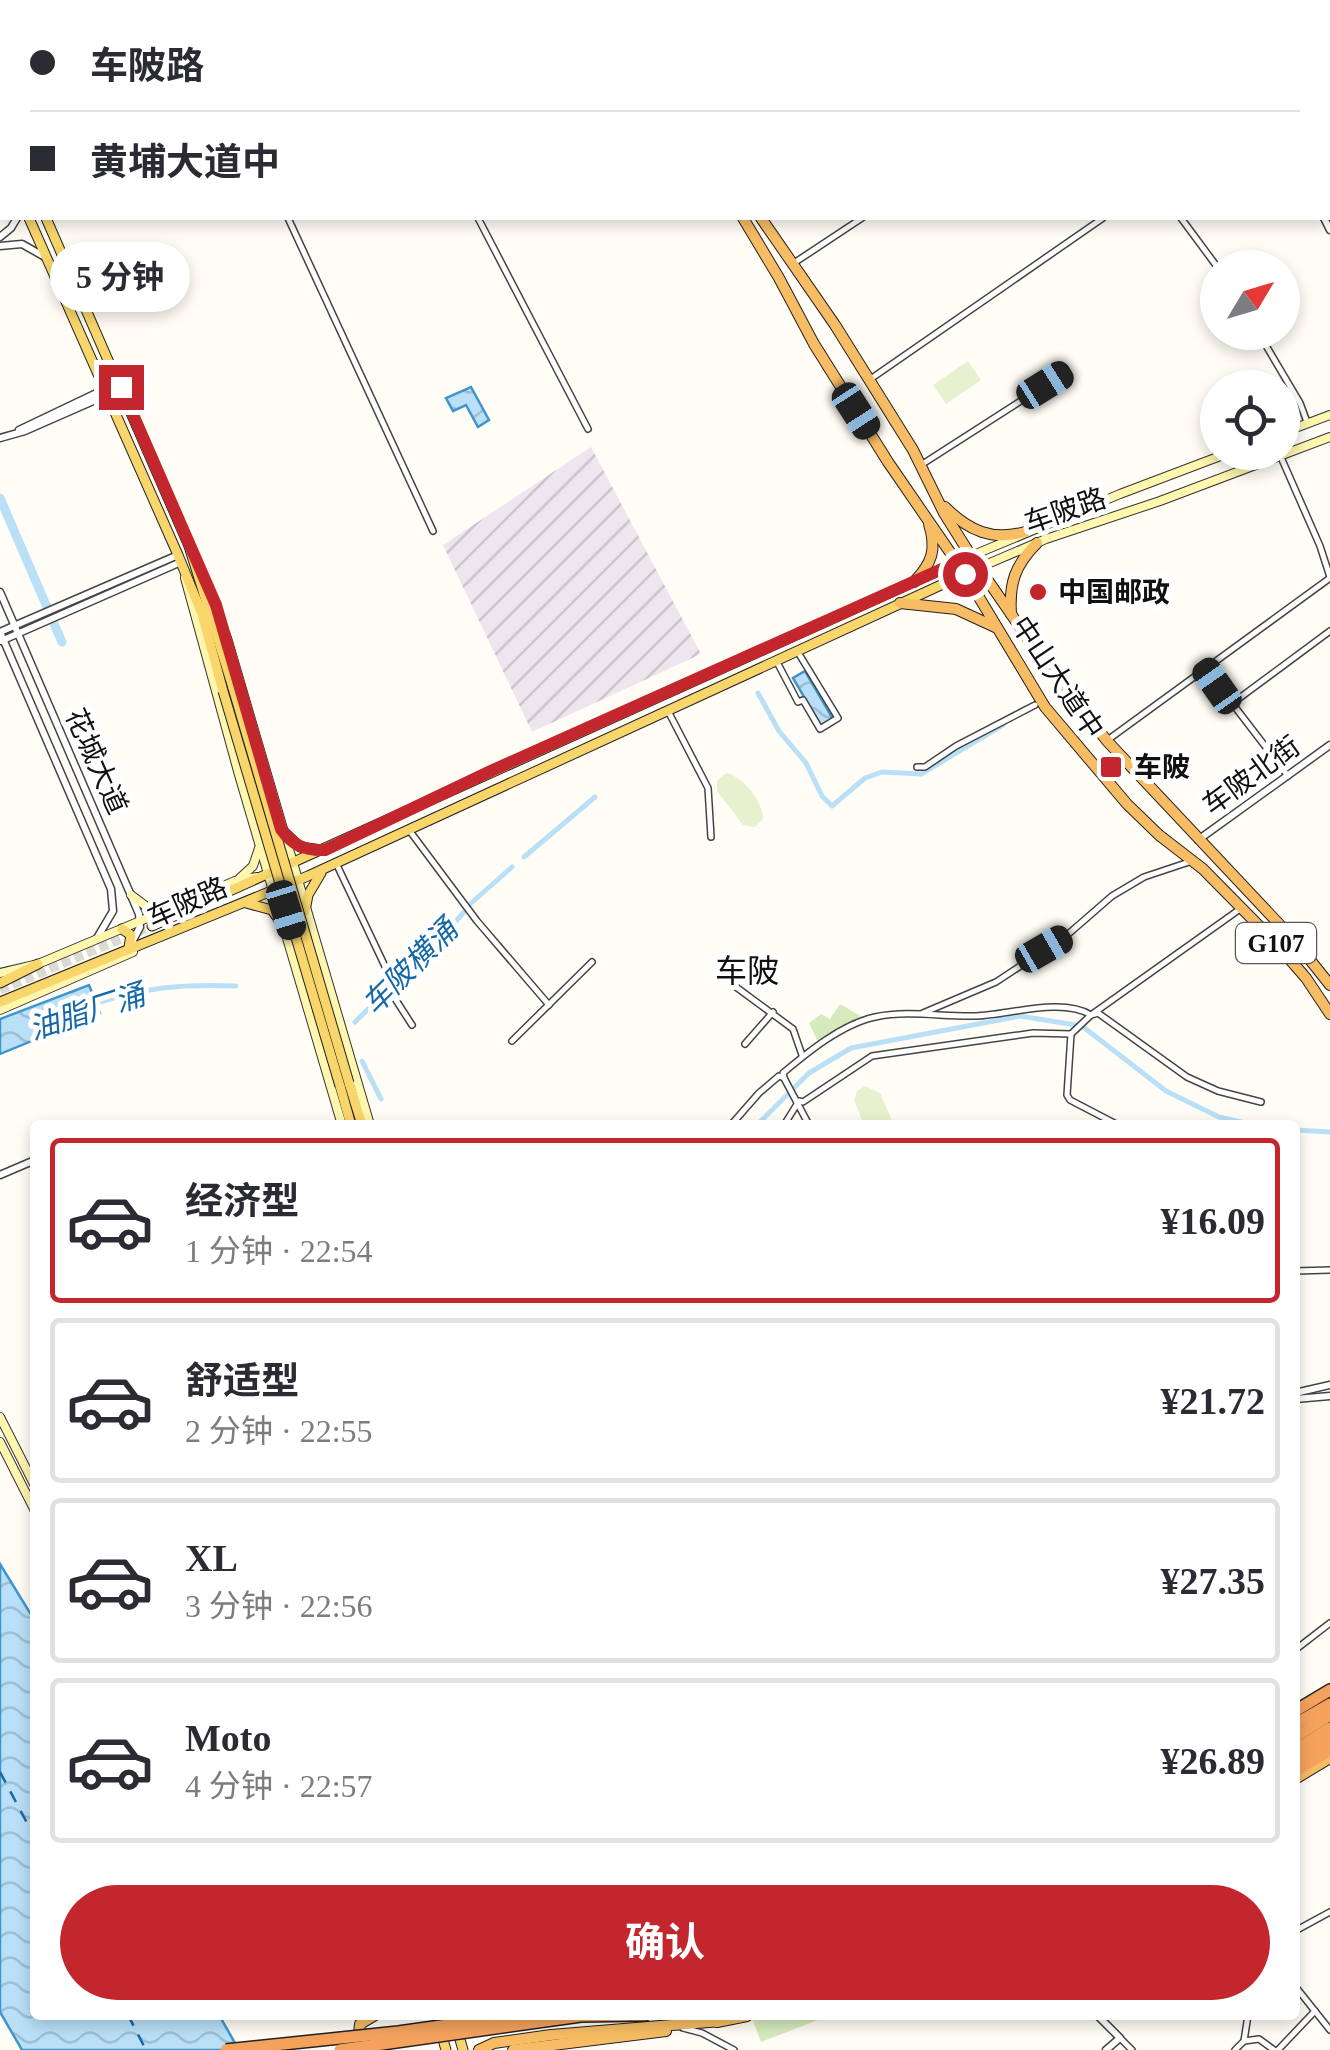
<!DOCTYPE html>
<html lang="zh">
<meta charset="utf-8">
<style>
:root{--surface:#fff;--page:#f2f2f3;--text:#2b2b33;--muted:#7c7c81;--line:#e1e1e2;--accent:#c4262e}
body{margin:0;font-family:"Times New Roman","Noto Sans SC",serif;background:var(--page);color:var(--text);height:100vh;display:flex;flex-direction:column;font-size:38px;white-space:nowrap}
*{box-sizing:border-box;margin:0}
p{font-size:32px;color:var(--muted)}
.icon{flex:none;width:55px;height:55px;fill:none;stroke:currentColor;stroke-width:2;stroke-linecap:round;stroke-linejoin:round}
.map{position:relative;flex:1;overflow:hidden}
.side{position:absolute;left:30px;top:1120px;width:1270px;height:900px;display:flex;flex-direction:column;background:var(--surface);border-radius:10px;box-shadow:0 5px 15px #0003}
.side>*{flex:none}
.guide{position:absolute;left:0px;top:0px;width:1330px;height:220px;box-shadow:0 5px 15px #0003;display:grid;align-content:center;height:220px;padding:0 30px;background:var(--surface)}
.needle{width:65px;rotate:52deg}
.controls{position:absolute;left:1200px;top:250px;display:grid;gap:20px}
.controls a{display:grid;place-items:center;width:100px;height:100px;border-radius:50%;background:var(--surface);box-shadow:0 5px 15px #0003;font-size:50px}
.end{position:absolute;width:45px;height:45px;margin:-22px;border:12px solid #c4262e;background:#fff;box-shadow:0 0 0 5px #fff}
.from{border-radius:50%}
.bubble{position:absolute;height:70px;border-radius:35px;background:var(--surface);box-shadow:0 5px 15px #0003;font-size:32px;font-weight:700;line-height:70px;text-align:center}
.car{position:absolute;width:30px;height:60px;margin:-30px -15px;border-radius:12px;box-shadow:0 0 8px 2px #0007;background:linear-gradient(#222 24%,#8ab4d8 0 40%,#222 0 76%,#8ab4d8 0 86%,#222 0)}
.guide b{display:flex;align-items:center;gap:35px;height:95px;font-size:38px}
.guide b+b{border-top:2px solid var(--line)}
.guide i{width:25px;height:25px;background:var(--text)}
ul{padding:18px 0 0;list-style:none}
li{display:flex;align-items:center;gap:30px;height:165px;margin:0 20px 15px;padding:0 10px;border:5px solid var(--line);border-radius:10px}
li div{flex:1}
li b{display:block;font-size:38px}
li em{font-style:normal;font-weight:700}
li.current{border-color:var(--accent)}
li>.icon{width:90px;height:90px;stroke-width:1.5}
.cta{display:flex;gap:20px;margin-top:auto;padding:20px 30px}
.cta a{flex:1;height:115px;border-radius:60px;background:var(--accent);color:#fff;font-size:40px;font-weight:700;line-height:115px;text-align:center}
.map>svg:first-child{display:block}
.industrial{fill:url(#industrial-furrows)}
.green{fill:#d5ebbd}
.pitch{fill:#e6f2cf}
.water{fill:url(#water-waves);stroke:#3f96cf;stroke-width:2.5}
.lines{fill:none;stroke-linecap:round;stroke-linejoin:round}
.canal{stroke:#b9e0f7;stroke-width:5}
.river{stroke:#b9e0f7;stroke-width:9}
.ferry{stroke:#1768a6;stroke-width:2.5;stroke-dasharray:12 10;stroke-linecap:butt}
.primary-tunnel{stroke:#dbdad3;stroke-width:9;stroke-dasharray:9 4.5;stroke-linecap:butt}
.minor-casing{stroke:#444;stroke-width:8}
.tertiary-casing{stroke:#444;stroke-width:9}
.secondary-casing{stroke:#333;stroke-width:10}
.primary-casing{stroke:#222;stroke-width:11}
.trunk-casing{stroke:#222;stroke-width:12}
.motorway-casing{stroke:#222;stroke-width:14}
.minor{stroke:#fff;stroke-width:5}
.tertiary{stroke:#fff;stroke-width:6}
.secondary{stroke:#fff6b0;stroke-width:8}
.primary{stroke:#f9d66b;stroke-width:9}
.trunk{stroke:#f7bc64;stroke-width:10}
.motorway{stroke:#f5a25d;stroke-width:11}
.primary-bridge-casing{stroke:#222;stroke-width:11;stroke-linecap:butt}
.motorway-bridge-casing{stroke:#222;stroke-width:14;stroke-linecap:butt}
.primary-bridge{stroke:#f9d66b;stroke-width:9}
.motorway-bridge{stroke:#f5a25d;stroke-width:11}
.route{stroke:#c4262e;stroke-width:12}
.poi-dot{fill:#c4262e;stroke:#fff;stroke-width:4}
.labels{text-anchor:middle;stroke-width:10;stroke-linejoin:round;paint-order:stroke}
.shield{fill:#fff;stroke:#585858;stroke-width:2.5}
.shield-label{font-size:25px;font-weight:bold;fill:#111}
.street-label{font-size:28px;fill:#111;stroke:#fff}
.poi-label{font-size:28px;font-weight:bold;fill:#111;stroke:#fff;text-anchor:start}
.water-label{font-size:30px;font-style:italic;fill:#1768a6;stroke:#fff}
.quarter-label{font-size:32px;fill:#111;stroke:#fff}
</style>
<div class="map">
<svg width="1330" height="2050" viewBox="0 0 1330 2050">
<defs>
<pattern id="industrial-furrows" width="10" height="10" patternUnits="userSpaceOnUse" patternTransform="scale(2.5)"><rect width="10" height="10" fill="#eee6ef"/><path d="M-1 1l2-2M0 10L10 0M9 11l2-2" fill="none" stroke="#cbc4cc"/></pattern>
<pattern id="water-waves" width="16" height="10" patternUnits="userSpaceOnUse" patternTransform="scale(2.5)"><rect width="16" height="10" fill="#b9e0f7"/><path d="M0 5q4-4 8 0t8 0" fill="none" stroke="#9ebfd3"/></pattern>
</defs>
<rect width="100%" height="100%" fill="#fffdf5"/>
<path class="industrial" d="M 591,447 L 701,654 L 532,732 L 443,545 Z"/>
<g class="green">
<path d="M 840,1004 L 864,1018 L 818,1042 L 809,1023 L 821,1014 L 830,1019 Z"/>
<path d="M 751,2015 L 831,2015 L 761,2042 Z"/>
</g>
<g class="pitch">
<path d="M 968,361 L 981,380 L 946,404 L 933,385 Z"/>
<path d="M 726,773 C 743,776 763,802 763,819 L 755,827 L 743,825 L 717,791 L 717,781 Z"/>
<path d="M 865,1086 L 880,1093 L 894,1125 L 890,1125 L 888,1119 L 885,1121 L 887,1125 L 864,1125 L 854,1100 L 857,1091 Z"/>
</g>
<g class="water">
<path d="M 471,387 L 489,420 L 478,427 L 466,405 L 453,411 L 446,398 Z"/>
<path d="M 805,671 L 833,719 L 821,726 L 793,678 Z"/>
<path d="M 89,985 L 100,1013 L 0,1054 L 0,1019 Z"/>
<path d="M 0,1564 L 35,1621 L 35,2015 L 219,2015 L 239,2050 L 22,2050 L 0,2012 Z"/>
</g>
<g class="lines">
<g class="canal">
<path d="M 758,693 L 779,731 L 806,763 L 822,796 L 832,806 L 865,778 L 882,772 L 921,774 L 1003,725"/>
<path d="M 524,857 L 595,797"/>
<path d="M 469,905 L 512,867"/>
<path d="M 92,1005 C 142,987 183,984 236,986"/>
<path d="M 355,1022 C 392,985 430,951 465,911"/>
<path d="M 362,1061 L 381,1099"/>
<path d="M 757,1125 L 809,1073 L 851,1048 L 1020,1016 L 1082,1026 L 1166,1091 L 1219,1117 L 1254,1125"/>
<path d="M 1295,1130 L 1330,1132"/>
</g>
<g class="river">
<path d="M 143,0 L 146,2"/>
<path d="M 0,498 L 62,642"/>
</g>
<g class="ferry">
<path d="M 0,1772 L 35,1838"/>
<path d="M 128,2015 L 146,2050"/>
</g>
<path class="primary-tunnel" d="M 0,990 L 152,926"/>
<g class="minor-casing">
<g id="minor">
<path d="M 365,0 L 366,2"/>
<path d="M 288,218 L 433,531"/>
<path d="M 478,218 L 588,429"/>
<path d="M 1181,218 L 1218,268"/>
<path d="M 794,263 L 862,218"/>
<path d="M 1258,332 L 1300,403 L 1307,422"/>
<path d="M 872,378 L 1103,218"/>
<path d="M 1280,455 L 1320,546 L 1330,577"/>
<path d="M 921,465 L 1066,372"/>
<path d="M 778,664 L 798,702 L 803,700 L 820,729 L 838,718 L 799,654"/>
<path d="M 1205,668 L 1288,776"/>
<path d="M 1230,705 L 1330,631"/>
<path d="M 668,711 L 708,788 L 711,837"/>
<path d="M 1109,739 L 1330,578"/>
<path d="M 917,767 L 925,767 L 956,746 L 1035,705"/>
<path d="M 409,830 L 477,921 L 549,1005"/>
<path d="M 336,863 L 391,979 L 394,997 L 412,1025"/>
<path d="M 736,987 L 793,1029 L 802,1055"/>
<path d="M 923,1013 L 996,982 L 1066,936 L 1112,896 L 1144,877 L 1192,861"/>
<path d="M 512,1041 L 592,962"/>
<path d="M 745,1044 L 773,1012"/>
<path d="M 784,1078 L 809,1125"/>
<path d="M 731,1125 L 759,1093 L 779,1076 L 784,1078 L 783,1073 C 808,1052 842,1024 875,1017 C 909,1010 942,1017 976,1016 C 1008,1015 1062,997 1091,1015 L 1098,1013 L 1187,1077 L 1218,1091 L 1261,1102"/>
<path d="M 784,1125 L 799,1101 L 803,1102 L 872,1056 L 1033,1033 L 1071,1034"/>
<path d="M 1118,1125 L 1070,1100 L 1067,1095 L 1071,1034 L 1091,1015 L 1240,909"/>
<path d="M 1295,1271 L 1330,1270"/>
<path d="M 1295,1650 L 1330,1623"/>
<path d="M 1295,1931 L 1330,1912"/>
<path d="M 1295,1986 L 1330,2030"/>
<path d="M 683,2028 L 702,2033 L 734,2050"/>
<path d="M 1120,2038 L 1132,2050"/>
<path d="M 1244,2041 L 1259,2039 L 1274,2050"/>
<path d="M 1235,2050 L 1244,2041 L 1248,2015"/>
<path d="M 1278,2050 L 1315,2011"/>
</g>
</g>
<g class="tertiary-casing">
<g id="tertiary">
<path d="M 1214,0 L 1216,2"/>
<path d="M 1221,0 L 1223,2"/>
<path d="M 353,2 L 356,0"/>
<path d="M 1324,218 L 1330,230"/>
<path d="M 0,237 L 11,228 L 17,218"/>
<path d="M 0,246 L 22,244 L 45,257"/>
<path d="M 19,430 L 105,389"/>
<path d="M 0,438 L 25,431 L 107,395"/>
<path d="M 0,592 L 139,914 L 140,927 L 130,946"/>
<path d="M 0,632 L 111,889 L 113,911 L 97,938"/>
<path d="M 0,632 L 178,555"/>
<path d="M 1,641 L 181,562"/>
<path d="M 1198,840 L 1330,745"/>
<path d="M 0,1175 L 35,1160"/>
<path d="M 1295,1393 L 1330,1385"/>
<path d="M 1295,1399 L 1330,1396"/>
<path d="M 1097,2015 L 1120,2038 L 1106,2050"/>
</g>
</g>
<g class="secondary-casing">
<g id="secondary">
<path d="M 1282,433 L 1330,415"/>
<path d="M 971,556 L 1120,494 L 1231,452"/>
<path d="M 197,561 L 227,638 L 370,1125"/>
<path d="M 978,568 L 1046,539 L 1160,501 L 1330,437"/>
<path d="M 185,578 L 239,775 L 342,1125"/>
<path d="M 240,878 L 253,866 L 259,848"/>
<path d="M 131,895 L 147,907 L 162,910"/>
<path d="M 0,973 L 38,964 L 235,881 L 257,877"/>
<path d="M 0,1010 L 133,952"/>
<path d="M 0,1417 L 35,1486"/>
<path d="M 0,1442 L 35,1511"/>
</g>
</g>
<g class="primary-casing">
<g id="primary">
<path d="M 0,115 L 2,121"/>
<path d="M 0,154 L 2,159"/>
<path d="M 29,218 L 178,555 L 202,614 L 223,691"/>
<path d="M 46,218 L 189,546 L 233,688"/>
<path d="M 281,829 L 300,847 L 322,850"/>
<path d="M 246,903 L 272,910 L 284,927"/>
<path d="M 305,911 L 308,895 L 321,873"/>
<path d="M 152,926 L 971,556"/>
<path d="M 122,929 L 131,935 L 129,947"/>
<path d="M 0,983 L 38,964"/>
<path d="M 0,1002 L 308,876 L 978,568"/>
<path d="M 349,1083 L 362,1125"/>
<path d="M 340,1086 L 351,1125"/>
<path d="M 436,2015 L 446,2050"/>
<path d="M 453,2015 L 463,2050"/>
</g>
</g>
<g class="trunk-casing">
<g id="trunk">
<path d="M 601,0 L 602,2"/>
<path d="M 632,0 L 633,2"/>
<path d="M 743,218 L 779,278 L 814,344 L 888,462 L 965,574 L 1045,707 L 1127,804 L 1159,835 L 1203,869 L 1272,939 L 1306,978 L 1330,1014"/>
<path d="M 761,218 L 835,325 L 913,450 L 944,513 L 971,556 L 1049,669 L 1108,742 L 1295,941 L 1330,985"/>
<path d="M 945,507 C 969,531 992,541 1025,532"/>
<path d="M 914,582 C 932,563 937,550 929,524"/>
<path d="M 900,603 L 956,609 L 995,627"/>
<path d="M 1011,614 C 1009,583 1015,565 1037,543"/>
<path d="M 1295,1779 L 1330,1758"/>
<path d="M 717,2022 L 747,2016"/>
<path d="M 358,2044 L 360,2024 L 375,2015"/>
<path d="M 479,2050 L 494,2043 L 551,2035 L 721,2021"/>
<path d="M 513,2050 L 666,2031"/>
</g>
</g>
<g class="motorway-casing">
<g id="motorway">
<path d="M 1295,1711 L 1330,1690"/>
<path d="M 1295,1724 L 1330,1704"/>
<path d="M 1295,1737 L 1330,1715"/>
<path d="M 1295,1750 L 1330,1728"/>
<path d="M 1295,1762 L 1330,1739"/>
<path d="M 1295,1771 L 1330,1750"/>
<path d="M 581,2016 L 645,2015"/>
</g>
</g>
<use href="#minor" class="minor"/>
<use href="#tertiary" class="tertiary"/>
<use href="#secondary" class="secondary"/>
<use href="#primary" class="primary"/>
<use href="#trunk" class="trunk"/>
<use href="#motorway" class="motorway"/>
<g class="primary-bridge-casing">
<g id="primary-bridge">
<path d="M 233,688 L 349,1083"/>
<path d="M 223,691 L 340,1086"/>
</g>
</g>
<g class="motorway-bridge-casing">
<g id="motorway-bridge">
<path d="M 226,2050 L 398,2032 L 519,2015"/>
<path d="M 340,2050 L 581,2016"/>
</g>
</g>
<use href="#primary-bridge" class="primary-bridge"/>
<use href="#motorway-bridge" class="motorway-bridge"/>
</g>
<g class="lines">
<path class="route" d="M 121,387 L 216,605 L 281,829 C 292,845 305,851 325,850 L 493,770 L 971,556 L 978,568 L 965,574"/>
</g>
<g class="poi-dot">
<circle cx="1038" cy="592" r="10"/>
<rect x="1099" y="755" width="24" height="24" rx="5"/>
</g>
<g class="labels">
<rect class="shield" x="1236" y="923" width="80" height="40" rx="8"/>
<g class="shield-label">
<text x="1276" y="952">G107</text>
</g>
<g class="street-label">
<text transform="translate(1065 510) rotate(-19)" y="10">车陂路</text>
<text transform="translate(1058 677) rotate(56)" y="10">中山大道中</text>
<text transform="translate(97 761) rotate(66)" y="10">花城大道</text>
<text transform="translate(1251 775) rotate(-36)" y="10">车陂北街</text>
<text transform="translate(187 902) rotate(-24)" y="10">车陂路</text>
</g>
<g class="poi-label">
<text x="1058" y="602">中国邮政</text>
<text x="1134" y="777">车陂</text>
</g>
<g class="water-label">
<text transform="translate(410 967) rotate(-45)" y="10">车陂横涌</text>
<text transform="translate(87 1012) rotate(-18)" y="10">油脂厂涌</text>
</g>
<g class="quarter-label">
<text x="747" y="982">车陂</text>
</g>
</g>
</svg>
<div class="controls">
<a><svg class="needle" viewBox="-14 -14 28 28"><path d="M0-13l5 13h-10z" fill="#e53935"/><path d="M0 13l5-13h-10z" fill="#7c7c81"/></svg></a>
<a><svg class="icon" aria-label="locate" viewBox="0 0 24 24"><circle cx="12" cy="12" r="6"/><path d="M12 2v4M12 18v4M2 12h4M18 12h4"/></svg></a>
</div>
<i class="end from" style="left:965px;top:574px"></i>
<i class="end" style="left:121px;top:387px"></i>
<div class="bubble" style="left:50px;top:242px;width:140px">5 分钟</div>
<i class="car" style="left:1045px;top:385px;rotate:58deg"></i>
<i class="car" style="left:856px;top:411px;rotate:147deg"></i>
<i class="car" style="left:1217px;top:686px;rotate:325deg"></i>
<i class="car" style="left:286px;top:910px;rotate:163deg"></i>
<i class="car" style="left:1044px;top:949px;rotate:60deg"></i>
<div class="guide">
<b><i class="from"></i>车陂路</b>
<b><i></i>黄埔大道中</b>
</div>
<section class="side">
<ul>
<li class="current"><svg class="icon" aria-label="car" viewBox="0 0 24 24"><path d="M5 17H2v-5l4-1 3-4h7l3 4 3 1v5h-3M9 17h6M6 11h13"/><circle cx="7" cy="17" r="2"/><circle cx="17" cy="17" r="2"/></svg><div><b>经济型</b><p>1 分钟 · 22:54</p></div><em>¥16.09</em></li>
<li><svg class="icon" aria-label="car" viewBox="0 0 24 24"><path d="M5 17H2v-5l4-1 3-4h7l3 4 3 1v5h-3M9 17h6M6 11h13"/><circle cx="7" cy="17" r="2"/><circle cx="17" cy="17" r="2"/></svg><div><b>舒适型</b><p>2 分钟 · 22:55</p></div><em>¥21.72</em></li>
<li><svg class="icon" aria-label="car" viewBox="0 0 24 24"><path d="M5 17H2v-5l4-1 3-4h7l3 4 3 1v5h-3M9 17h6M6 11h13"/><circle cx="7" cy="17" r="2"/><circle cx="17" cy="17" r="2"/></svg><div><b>XL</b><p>3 分钟 · 22:56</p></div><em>¥27.35</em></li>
<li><svg class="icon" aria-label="car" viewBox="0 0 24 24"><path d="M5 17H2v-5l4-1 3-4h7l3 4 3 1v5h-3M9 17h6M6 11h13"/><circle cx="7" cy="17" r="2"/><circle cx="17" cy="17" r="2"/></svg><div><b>Moto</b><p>4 分钟 · 22:57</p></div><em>¥26.89</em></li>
</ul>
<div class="cta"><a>确认</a></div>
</section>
</div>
